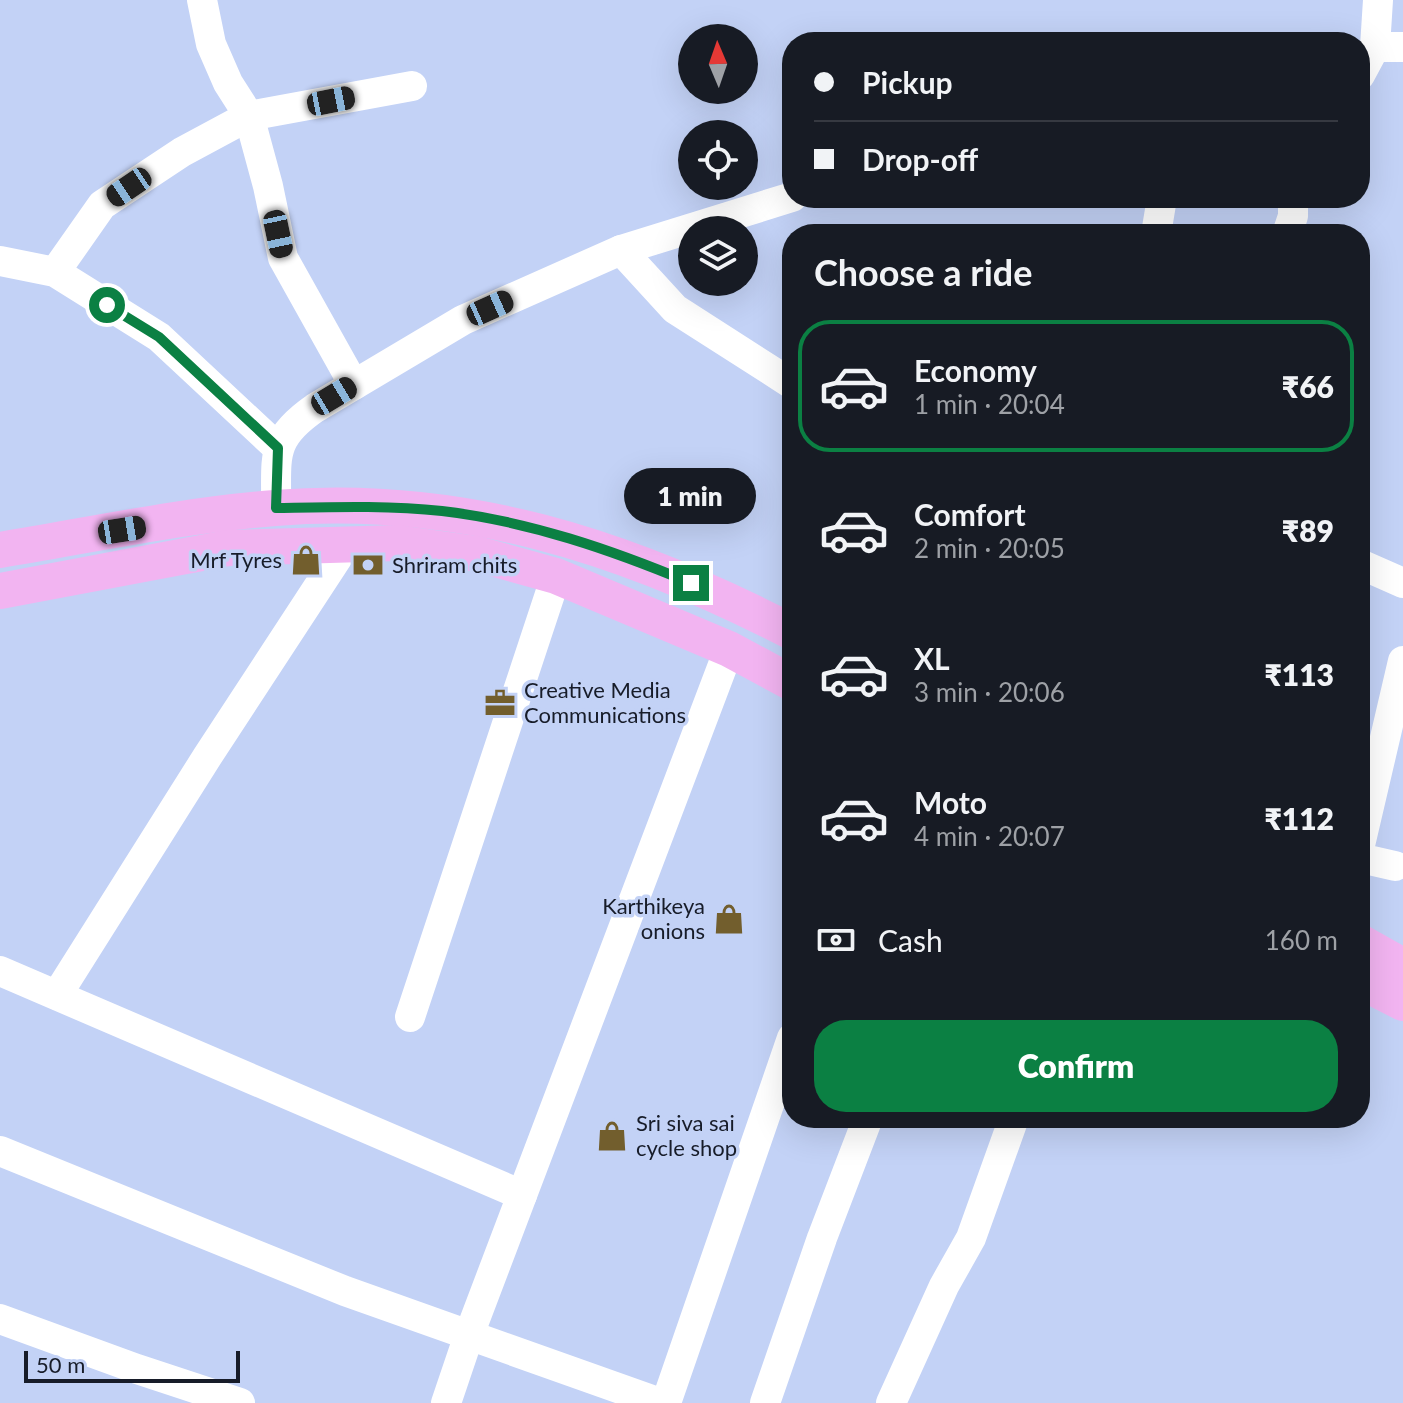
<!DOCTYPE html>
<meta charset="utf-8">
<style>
:root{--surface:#171b24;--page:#242831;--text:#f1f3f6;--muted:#9ea1a6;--line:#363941;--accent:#0b8043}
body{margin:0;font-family:Lato,sans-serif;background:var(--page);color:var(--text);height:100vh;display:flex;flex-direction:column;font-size:30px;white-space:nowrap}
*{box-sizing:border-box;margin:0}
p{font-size:26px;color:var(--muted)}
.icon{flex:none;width:44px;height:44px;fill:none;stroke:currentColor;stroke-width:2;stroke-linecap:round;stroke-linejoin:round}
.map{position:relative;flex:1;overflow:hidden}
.details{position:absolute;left:782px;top:224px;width:588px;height:904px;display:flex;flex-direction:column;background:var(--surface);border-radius:32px;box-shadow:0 8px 32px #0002}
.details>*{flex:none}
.guide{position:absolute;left:782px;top:32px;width:588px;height:176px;border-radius:32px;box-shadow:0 8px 32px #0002;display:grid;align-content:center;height:176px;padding:0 32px;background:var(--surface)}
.needle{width:52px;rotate:358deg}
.tools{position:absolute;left:678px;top:24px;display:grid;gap:16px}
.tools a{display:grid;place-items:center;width:80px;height:80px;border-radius:50%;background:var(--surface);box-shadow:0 8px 32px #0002;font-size:40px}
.scale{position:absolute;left:24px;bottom:20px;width:216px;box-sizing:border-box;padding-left:8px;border:4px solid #171c29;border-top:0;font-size:22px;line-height:28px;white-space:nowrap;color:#171c29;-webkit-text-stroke:6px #c3d2f6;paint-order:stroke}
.end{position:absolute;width:36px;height:36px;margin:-18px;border:10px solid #0b8043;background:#fff;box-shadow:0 0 0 4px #fff}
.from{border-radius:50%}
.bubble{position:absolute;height:56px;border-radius:28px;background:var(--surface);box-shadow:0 8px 32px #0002;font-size:26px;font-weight:800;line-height:56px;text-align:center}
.car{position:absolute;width:24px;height:48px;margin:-24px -12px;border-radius:10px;box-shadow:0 0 6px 2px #0007;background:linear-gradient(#222 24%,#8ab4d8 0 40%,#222 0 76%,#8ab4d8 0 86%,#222 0)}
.guide b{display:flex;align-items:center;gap:28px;height:76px;font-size:30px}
.guide b+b{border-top:2px solid var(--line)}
.guide i{width:20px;height:20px;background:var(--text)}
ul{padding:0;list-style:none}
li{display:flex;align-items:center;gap:24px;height:132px;margin:0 16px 12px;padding:0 16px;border:4px solid transparent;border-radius:32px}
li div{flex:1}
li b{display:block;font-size:30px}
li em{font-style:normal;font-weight:800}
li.selected{border-color:var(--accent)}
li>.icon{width:72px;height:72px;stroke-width:1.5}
h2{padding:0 32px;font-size:36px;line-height:96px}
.pay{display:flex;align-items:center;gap:20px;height:88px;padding:0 32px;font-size:30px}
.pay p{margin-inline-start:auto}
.button{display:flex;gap:16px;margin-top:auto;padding:16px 32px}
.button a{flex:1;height:92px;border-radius:32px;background:var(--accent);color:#fff;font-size:32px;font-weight:800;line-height:92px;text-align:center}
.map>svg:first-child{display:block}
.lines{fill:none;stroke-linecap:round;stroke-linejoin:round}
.minor{stroke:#fff;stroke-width:30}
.major{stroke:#f2b4f1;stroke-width:36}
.route{stroke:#0b8043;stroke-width:10}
.labels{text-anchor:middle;stroke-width:7;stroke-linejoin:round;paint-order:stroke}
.poi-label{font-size:22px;fill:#171c29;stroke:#c3d2f6;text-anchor:start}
</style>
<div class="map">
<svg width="1403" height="1403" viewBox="0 0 1403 1403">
<rect width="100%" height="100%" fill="#c3d2f6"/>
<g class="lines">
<g class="minor">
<path d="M 202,0 L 211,44 L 228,83 L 249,116 L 268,186 L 283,258 L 354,385"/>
<path d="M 1375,47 L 1378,0"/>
<path d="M 1360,75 L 1375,47 L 1403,47"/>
<path d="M 1156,234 L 1162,198"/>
<path d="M 1287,234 L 1293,216 L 1293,198"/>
<path d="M 621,250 L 675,309 L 792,384"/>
<path d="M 0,261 L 55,272 L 159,337 L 278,448"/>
<path d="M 55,272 L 102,205 L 182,152 L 249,116 L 412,86"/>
<path d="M 276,508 C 277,457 269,440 315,408 L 463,320 L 621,250 L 792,197"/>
<path d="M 1360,564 L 1403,583"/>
<path d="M 1360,845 L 1403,661"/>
<path d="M 1360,858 L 1395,866"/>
<path d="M 0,971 L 522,1195"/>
<path d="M 57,995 L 207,757 L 347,543"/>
<path d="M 410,1017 L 556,576"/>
<path d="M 0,1151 L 345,1291 L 660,1403"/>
<path d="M 0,1319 L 137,1369 L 240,1403"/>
<path d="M 446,1403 L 469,1335 L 729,649"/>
<path d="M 666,1403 L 792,1038"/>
<path d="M 765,1403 L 822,1238 L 868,1118"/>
<path d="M 891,1403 L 944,1286 L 971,1238 L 1014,1118"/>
</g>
<g class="major">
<path d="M 0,550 C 91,535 183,515 275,508 C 463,493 627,547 792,632"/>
<path d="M 0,591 L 228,548 L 397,543 L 477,554 L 556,576 L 729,649 L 792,683"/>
<path d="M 1360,942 L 1403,966"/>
<path d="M 1360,981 L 1403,1003"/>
</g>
</g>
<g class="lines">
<path class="route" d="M 107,305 L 159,337 L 278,448 L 276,508 C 331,507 387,505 442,511 C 528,521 612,550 691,583"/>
</g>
<defs>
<g id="shop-bare" transform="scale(2.4)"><path d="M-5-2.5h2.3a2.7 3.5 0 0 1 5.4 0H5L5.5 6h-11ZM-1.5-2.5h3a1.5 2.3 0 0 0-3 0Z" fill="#725e2d" stroke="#c3d2f6" stroke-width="2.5" paint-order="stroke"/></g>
<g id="bank-bare" transform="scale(2.4)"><path d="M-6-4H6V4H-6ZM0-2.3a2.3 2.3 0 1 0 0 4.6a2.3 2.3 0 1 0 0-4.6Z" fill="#725e2d" stroke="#c3d2f6" stroke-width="2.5" paint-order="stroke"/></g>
<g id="office-bare" transform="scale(2.4)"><path d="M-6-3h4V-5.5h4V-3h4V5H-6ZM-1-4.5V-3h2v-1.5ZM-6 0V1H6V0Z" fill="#725e2d" stroke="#c3d2f6" stroke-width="2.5" paint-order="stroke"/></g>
</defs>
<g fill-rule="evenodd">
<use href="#shop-bare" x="306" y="560"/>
<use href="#bank-bare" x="368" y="565"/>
<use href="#office-bare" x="500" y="703"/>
<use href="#shop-bare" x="729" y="919"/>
<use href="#shop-bare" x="612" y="1136"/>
</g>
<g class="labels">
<g class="poi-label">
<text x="282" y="568" text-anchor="end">Mrf Tyres</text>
<text x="392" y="573">Shriram chits</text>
<text x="524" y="698">Creative Media<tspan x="524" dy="25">Communications</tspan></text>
<text x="705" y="914" text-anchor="end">Karthikeya<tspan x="705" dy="25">onions</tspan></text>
<text x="636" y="1131">Sri siva sai<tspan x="636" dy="25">cycle shop</tspan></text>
</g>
</g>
</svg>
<div class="tools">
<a><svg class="needle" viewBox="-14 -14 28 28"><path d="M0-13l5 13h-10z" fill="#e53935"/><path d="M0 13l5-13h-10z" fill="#9ea1a6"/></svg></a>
<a><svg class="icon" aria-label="locate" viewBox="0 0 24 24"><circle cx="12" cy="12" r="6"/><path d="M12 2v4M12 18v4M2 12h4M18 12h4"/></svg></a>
<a><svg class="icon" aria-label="layers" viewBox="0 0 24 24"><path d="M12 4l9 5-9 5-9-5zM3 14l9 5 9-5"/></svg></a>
</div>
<div class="scale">50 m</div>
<i class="end from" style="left:107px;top:305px"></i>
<i class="end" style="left:691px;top:583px"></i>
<div class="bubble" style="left:624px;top:468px;width:132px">1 min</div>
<i class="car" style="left:331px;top:101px;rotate:79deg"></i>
<i class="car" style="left:129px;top:187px;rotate:236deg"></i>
<i class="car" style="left:278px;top:234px;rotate:168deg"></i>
<i class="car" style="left:490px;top:308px;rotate:66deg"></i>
<i class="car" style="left:334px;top:396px;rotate:59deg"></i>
<i class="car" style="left:122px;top:530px;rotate:81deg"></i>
<div class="guide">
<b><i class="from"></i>Pickup</b>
<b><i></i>Drop-off</b>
</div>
<section class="details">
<h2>Choose a ride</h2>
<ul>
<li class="selected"><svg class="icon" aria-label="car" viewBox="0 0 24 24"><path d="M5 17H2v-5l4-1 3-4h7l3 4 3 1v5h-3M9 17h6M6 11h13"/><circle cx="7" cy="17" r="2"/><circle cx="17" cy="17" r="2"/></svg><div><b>Economy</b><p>1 min · 20:04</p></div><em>₹66</em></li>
<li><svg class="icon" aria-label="car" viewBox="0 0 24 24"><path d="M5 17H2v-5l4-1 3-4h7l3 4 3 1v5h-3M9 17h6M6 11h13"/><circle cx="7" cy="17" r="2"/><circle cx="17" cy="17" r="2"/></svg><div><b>Comfort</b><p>2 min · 20:05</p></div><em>₹89</em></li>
<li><svg class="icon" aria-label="car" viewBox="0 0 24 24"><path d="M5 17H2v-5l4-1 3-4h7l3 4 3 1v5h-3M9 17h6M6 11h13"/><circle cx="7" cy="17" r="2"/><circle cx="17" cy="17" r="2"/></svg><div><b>XL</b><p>3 min · 20:06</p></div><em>₹113</em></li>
<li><svg class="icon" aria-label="car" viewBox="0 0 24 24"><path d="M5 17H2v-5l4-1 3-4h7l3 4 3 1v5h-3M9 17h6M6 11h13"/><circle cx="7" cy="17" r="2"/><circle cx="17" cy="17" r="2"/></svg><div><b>Moto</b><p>4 min · 20:07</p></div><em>₹112</em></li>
</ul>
<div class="pay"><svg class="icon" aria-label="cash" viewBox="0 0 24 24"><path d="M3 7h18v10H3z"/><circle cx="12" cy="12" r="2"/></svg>Cash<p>160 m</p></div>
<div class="button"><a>Confirm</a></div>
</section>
</div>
